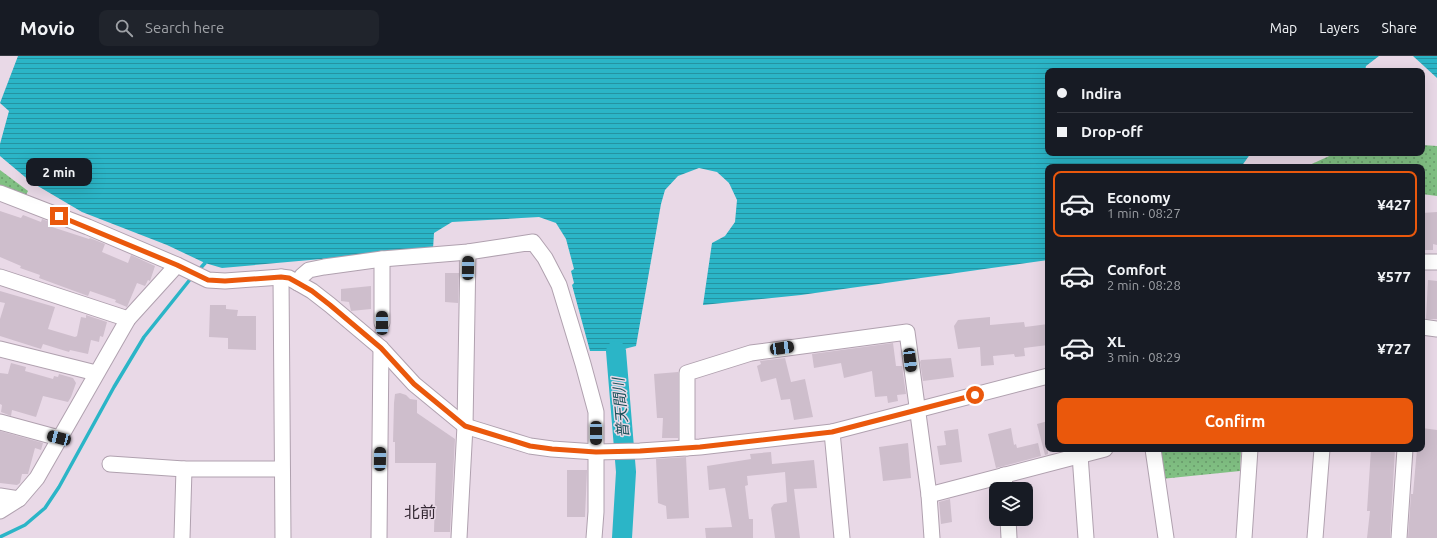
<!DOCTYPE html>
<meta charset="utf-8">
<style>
:root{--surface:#171b24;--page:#20242c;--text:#f1f3f6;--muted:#9ea1a6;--line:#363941;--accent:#ea580c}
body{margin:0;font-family:Ubuntu,"Noto Sans JP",sans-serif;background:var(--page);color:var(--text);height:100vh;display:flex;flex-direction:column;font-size:15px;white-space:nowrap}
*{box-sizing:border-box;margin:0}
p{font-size:13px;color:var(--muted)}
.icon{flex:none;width:22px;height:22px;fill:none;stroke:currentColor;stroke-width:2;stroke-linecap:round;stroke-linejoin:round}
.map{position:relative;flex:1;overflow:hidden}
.panel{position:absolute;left:1045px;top:108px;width:380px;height:288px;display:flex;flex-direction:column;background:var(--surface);border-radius:8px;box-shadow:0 4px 16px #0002}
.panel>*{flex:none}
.banner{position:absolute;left:1045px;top:12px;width:380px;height:88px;border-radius:8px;box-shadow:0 4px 16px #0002;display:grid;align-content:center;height:88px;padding:0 12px;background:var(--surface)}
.tools{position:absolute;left:989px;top:426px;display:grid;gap:8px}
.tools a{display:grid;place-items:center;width:44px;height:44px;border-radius:8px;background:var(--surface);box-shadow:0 4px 16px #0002;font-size:20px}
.end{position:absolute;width:18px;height:18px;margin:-9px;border:5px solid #ea580c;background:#fff;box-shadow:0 0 0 2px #fff}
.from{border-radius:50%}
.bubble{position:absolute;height:28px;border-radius:8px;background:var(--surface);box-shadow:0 4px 16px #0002;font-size:13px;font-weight:600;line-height:28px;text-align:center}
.car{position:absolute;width:12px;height:24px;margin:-12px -6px;border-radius:5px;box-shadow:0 0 3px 1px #0007;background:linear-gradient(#222 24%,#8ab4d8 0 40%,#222 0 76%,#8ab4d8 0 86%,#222 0)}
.banner b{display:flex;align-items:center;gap:14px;height:38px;font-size:15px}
.banner b+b{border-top:1px solid var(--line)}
.banner i{width:10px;height:10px;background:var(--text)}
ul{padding:7px 0 0;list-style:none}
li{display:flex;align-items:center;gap:12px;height:66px;margin:0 8px 6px;padding:0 4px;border:2px solid transparent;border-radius:8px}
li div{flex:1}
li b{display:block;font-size:15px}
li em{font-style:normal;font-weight:600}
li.current{border-color:var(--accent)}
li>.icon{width:36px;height:36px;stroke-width:1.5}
.cta{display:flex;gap:8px;margin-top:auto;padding:8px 12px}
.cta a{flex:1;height:46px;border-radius:8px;background:var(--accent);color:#fff;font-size:16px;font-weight:600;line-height:46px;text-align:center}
header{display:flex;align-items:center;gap:24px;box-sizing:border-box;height:56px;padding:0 20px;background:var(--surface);border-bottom:1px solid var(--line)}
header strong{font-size:19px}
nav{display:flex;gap:22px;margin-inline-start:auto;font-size:14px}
.search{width:280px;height:36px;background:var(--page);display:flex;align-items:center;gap:10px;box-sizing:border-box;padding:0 14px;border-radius:8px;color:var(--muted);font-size:15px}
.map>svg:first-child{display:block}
.park{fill:url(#park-dots)}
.water{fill:url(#water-rules)}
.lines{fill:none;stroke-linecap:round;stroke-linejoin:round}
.stream{stroke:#2bb5c7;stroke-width:3.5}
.river{stroke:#2bb5c7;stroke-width:20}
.building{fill:#cebecc}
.minor-casing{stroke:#b0a1af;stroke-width:17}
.minor{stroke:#fff;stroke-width:15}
.route{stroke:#ea580c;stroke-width:5}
.labels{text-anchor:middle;stroke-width:3;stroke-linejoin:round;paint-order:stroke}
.water-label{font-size:15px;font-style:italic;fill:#1a5159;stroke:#e9d9e7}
.quarter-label{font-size:16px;fill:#362a35;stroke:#e9d9e7}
</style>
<header>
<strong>Movio</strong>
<div class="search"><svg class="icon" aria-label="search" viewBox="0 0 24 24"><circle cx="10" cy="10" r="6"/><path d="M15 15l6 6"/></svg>Search here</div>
<nav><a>Map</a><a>Layers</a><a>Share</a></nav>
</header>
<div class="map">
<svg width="1437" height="482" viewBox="0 0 1437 482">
<defs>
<pattern id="park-dots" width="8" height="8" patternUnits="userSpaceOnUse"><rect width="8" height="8" fill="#81c083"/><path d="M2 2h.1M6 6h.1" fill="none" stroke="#699b6b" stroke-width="1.8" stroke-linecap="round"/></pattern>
<pattern id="water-rules" width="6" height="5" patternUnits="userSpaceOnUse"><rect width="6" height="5" fill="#2bb5c7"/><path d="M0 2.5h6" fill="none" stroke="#2593a1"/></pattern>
</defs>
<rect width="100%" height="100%" fill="#e9d9e7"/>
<g class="park">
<path d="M 1422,89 L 1437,90 L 1437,140 L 1422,138 L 1422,111 L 1305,111 L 1336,97 L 1422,97 Z"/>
<path d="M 0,114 L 28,135 L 25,141 L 0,131 Z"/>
<path d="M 1158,393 L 1241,393 L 1240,415 L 1161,423 Z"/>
</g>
<g class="water">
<path d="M 18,0 L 1379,0 L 1366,10 L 1365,15 L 1048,15 L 1048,97 L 1251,97 L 1241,111 L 1048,111 L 1048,204 L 801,239 L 703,249 L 712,187 L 725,180 L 735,166 L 737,144 L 729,127 L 717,116 L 699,112 L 678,120 L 665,134 L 661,148 L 636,290 L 616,295 L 590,295 L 572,229 L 574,227 L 571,215 L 574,213 L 566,183 L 556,167 L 539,161 L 452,166 L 434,177 L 433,193 L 222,212 L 205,207 L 167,189 L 82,156 L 31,126 L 0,100 L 0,88 L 9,55 L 0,47 Z"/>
<path d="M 1413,0 L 1437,0 L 1437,22 Z"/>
</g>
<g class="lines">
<g class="stream">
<path d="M 198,215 L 205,207"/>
<path d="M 0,481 L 25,469 L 45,452 L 59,431 L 114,331 L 144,281 L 192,221"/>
</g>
<path class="river" d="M 616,295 L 626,416 L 622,482"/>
</g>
<g class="building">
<path d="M 0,155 L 21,162 L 23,159 L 41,166 L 42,163 L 53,167 L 52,171 L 89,183 L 90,182 L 105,188 L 102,196 L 128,207 L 131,199 L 155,210 L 150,225 L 148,224 L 145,230 L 137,227 L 127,251 L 115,246 L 116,244 L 90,235 L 88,240 L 39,222 L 40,219 L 20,212 L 21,210 L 0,201 Z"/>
<path d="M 1437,156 L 1437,189 L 1433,188 L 1433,194 L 1422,194 L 1422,157 Z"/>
<path d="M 445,217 L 459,217 L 458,247 L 445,246 Z"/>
<path d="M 1428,224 L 1437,225 L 1437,263 L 1426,263 Z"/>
<path d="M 371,230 L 371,253 L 351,255 L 349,246 L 341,245 L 341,233 Z"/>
<path d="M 0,235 L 55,251 L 48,273 L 75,281 L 77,280 L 81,261 L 86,262 L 86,259 L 107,266 L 103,281 L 100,280 L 99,286 L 91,284 L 88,298 L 70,294 L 69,296 L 43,288 L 41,293 L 0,280 L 0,263 L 5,247 L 0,246 Z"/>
<path d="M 210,249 L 226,249 L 226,253 L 238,254 L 237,260 L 256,260 L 256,294 L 228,293 L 228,282 L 209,281 Z"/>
<path d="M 990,261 L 990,269 L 1024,266 L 1025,271 L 1048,268 L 1048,289 L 1024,292 L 1025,300 L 1015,301 L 1014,298 L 993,300 L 994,309 L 981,310 L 980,291 L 958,293 L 954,270 L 958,264 Z"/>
<path d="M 893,287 L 896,310 L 902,310 L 906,338 L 897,339 L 898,345 L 888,347 L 887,340 L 875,341 L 872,315 L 844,322 L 841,307 L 814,312 L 812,298 Z"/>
<path d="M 785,302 L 791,326 L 805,323 L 813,361 L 794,364 L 790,343 L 781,344 L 776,322 L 761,326 L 757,310 L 761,308 L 760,305 Z"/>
<path d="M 951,302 L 954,321 L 923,325 L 920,306 L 921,304 Z"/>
<path d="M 11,307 L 26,311 L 25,315 L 53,323 L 54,320 L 58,321 L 59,318 L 73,322 L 76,327 L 71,341 L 68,346 L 43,340 L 36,361 L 12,354 L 11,360 L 1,356 L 2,349 L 0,348 L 0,317 L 8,318 Z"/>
<path d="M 678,316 L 678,382 L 662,382 L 663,362 L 657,362 L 654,318 Z"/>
<path d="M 400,337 L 406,339 L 410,343 L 417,344 L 417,357 L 455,383 L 450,476 L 434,476 L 436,407 L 395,407 L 395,386 L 393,386 L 394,347 L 395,338 Z"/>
<path d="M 1048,365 L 1048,398 L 1045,399 L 1037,368 Z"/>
<path d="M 1011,372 L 1014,389 L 1016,388 L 1017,392 L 1038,387 L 1041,400 L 996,412 L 988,378 Z"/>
<path d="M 1422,372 L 1437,374 L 1437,482 L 1408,482 L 1411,438 L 1413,438 L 1417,393 L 1422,393 Z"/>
<path d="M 958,373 L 962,406 L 940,409 L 937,390 L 946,389 L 944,375 Z"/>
<path d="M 0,375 L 43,387 L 41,394 L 35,392 L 28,418 L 22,418 L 20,427 L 17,429 L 0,427 Z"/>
<path d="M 908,387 L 911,422 L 883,425 L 879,391 Z"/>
<path d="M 1371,393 L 1395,393 L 1390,482 L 1367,482 L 1370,455 L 1367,455 Z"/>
<path d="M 771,396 L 772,408 L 814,404 L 817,432 L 794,433 L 800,482 L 775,482 L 771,452 L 774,448 L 787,446 L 785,416 L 747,420 L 748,429 L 745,430 L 749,463 L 753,463 L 753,482 L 706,482 L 705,472 L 732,471 L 725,432 L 709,434 L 707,410 L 751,403 L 750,398 Z"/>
<path d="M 686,401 L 689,462 L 667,463 L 666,450 L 658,447 L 656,403 Z"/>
<path d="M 567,414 L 587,414 L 585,461 L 567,461 Z"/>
<path d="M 950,443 L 952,466 L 941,468 L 939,446 Z"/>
</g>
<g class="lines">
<g class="minor-casing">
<g id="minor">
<path d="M 0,137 L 88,171 L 177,209 L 208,224 L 225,225 L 281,221 L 289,222 L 298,227 L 312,235 L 330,249 L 381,292 L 414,328 L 465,370 L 530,390 L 552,393 L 596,396 L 640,395 L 700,391 L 832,376 L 1048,320"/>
<path d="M 1422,206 L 1437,206"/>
<path d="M 0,221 L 128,263"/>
<path d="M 281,221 L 283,482"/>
<path d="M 298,227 L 302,220 L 309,214 L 324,211 L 382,203 L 468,196 L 533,186 L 545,202 L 559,229 L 583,308 L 596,356 L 596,456 L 594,482"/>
<path d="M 382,267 L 382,203"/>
<path d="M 1422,271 L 1437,273"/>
<path d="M 0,293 L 96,317"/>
<path d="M 0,366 L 59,382"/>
<path d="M 832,376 L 842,482"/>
<path d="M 687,392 L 687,317 L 751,297 L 907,276 L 929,439 L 932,482"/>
<path d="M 1153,393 L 1166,482"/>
<path d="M 1080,399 L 1086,482"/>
<path d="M 110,408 L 184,413 L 282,413"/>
<path d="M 1004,419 L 1005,433"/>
<path d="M 929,439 L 1105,393"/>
<path d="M 0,440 L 19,443"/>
<path d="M 0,455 L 19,443 L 37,422 L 128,263 L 177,209"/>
<path d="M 1008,463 L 1009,482"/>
<path d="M 182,482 L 184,413"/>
<path d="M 379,482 L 381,292"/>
<path d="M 459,482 L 465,370 L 468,196"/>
<path d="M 1244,482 L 1250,393"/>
<path d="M 1315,482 L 1322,393"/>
<path d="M 1399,482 L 1405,393"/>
</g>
</g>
<use href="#minor" class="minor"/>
</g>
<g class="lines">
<path class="route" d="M 59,160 L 177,209 L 208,224 L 225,225 L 281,221 L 289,222 L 298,227 L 312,235 L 330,249 L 381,292 L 414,328 L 465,370 L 530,390 L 552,393 L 596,396 L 640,395 L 700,391 L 832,376 L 975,339"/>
</g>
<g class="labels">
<g class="water-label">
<text transform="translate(621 352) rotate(-95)" y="5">普天間川</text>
</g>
<g class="quarter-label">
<text x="420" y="462">北前</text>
</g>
</g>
</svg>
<div class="tools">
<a><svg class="icon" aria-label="layers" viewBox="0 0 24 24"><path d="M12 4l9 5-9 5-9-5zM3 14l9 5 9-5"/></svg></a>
</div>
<i class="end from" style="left:975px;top:339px"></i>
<i class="end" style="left:59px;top:160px"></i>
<div class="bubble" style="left:26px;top:102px;width:66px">2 min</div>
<i class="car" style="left:468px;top:212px;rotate:1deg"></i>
<i class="car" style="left:382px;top:267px;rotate:0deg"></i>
<i class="car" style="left:782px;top:292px;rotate:82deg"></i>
<i class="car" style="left:910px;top:304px;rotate:173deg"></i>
<i class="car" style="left:596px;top:377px;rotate:180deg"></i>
<i class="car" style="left:59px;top:382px;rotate:285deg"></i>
<i class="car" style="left:380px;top:403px;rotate:1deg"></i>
<div class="banner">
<b><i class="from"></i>Indira</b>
<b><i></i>Drop-off</b>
</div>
<section class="panel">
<ul>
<li class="current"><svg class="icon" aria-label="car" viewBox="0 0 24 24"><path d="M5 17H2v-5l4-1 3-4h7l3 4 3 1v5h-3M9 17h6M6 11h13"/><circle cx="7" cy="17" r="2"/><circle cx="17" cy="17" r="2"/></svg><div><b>Economy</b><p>1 min · 08:27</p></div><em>¥427</em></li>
<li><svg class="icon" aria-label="car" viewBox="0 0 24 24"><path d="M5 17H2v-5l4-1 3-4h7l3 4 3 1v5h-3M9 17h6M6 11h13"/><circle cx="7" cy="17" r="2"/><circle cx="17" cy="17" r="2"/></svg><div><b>Comfort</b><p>2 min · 08:28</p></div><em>¥577</em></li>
<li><svg class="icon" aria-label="car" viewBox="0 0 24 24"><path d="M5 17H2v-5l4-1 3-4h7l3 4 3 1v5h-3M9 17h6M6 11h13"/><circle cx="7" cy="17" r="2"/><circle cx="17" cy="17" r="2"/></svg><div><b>XL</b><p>3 min · 08:29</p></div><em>¥727</em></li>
</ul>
<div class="cta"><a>Confirm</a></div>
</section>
</div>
